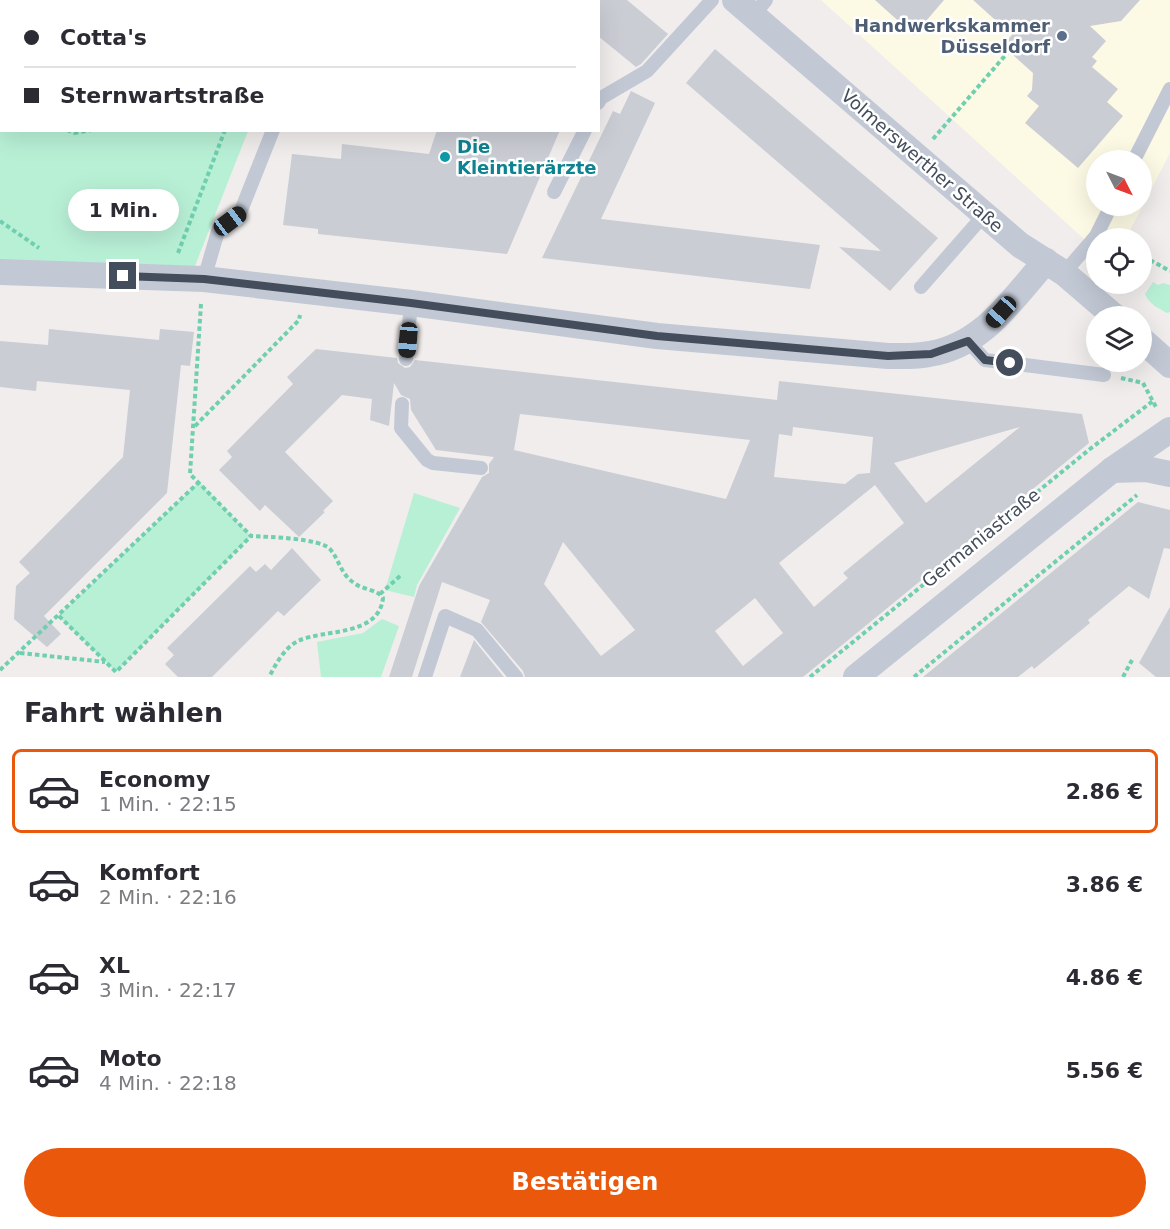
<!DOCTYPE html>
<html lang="de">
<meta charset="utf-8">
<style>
:root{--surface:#fff;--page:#f7f7f7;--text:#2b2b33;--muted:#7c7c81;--line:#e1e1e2;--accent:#ea580c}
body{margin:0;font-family:"DejaVu Sans",sans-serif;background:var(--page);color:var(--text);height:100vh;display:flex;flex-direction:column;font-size:22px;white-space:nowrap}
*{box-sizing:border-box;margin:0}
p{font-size:20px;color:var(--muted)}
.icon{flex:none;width:33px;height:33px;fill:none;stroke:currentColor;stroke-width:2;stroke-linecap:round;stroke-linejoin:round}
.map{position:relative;height:677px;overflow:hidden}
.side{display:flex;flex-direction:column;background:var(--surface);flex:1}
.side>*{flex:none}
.banner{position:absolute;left:0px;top:0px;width:600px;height:132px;box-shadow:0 6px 24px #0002;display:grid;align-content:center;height:132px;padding:0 24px;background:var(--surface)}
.needle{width:39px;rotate:132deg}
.controls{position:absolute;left:1086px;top:150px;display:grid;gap:12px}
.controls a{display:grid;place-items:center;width:66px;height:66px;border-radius:50%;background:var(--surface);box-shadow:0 6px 24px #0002;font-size:30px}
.end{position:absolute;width:27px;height:27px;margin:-14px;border:8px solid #444d5b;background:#fff;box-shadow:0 0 0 3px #fff}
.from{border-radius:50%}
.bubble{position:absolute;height:42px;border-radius:21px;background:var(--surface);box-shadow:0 6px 24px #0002;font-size:20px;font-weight:700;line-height:42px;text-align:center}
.car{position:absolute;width:18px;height:36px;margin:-18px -9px;border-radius:8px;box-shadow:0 0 4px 2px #0007;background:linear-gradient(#222 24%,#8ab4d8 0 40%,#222 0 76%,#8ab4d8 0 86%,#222 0)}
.banner b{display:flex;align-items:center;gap:21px;height:57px;font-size:22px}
.banner b+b{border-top:2px solid var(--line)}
.banner i{width:15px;height:15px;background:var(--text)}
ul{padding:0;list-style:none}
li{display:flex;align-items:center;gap:18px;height:84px;margin:0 12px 9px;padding:0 12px;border:3px solid transparent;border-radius:9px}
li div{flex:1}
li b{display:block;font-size:22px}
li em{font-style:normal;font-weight:700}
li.selected{border-color:var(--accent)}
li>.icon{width:54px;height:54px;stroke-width:1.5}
h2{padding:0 24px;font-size:27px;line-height:72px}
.primary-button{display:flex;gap:12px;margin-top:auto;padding:12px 24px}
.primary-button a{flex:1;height:69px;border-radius:36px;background:var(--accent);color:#fff;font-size:24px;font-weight:700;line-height:69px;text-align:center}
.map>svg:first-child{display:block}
.commercial{fill:#fcf9e4;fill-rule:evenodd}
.green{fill:#b8f0d6}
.building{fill:#cbcdd5;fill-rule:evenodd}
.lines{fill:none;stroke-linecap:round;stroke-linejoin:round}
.path{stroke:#6fcfae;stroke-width:4;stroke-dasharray:4.5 3;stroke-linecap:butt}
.service{stroke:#c2c9d5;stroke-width:14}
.minor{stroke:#c2c9d5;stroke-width:26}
.route{stroke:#444d5b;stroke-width:8}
.service-dot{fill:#5c6f8a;stroke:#fff;stroke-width:2}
.culture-dot{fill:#0f9aa8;stroke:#fff;stroke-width:2}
.labels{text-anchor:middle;stroke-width:5;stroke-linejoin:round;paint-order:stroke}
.service-label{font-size:18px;font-weight:bold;fill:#4e5e75;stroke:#fff;text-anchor:end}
.culture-label{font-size:18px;font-weight:bold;fill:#0d838f;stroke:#fff;text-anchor:start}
.street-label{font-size:18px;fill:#444d5b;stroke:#fff}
</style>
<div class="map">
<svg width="1170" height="677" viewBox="0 0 1170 677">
<rect width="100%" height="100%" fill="#f0edec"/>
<path class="commercial" d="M 821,0 L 1170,0 L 1170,153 L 1126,238 L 1096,238 L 1096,250 ZM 1096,160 L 1142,160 L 1142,206 L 1096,206 Z"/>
<g class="green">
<path d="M 0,0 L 299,0 L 2,2 L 2,130 L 248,131 L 193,271 L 0,267 Z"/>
<path d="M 1153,282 L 1158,285 L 1163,283 L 1170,285 L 1170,312 L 1167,313 C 1158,308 1149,304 1145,294 Z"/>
<path d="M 199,482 L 251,536 L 116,672 L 58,616 Z"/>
<path d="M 414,493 L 460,508 L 417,585 L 414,597 L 385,590 Z"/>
<path d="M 382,619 L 399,626 L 381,677 L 321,677 L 317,642 L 363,633 Z"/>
</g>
<g class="building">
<path d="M 598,0 L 627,0 L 668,34 L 641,64 L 636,67 L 598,36 Z"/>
<path d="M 875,0 L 944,0 L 914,35 Z"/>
<path d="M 973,0 L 1140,0 L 1121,21 L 1090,26 L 1106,41 L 1092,57 L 1097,61 L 1092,67 L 1118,89 L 1107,102 L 1123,116 L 1078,168 L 1025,123 L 1039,106 L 1027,96 L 1032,90 L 1033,73 L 1002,45 L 1012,35 Z"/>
<path d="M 715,49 L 938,238 L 890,291 L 839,247 L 881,251 L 686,83 Z"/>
<path d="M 631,91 L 655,103 L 601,219 L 820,245 L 810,289 L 542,258 L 613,111 L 620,114 Z"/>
<path d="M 437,130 L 560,130 L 507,254 L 318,234 L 318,229 L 283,225 L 292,154 L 341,159 L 342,144 L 429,154 Z"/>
<path d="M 49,329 L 159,340 L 160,329 L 194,332 L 190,366 L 181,365 L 167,493 L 44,616 L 61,634 L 47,647 L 14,619 L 16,586 L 30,573 L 19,562 L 123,457 L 130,390 L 37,381 L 36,391 L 0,387 L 0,341 L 48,345 Z"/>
<path d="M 316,349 L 397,358 L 398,363 L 405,368 L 410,367 L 415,360 L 777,400 L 779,381 L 1082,414 L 1089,443 L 803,677 L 525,677 L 523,671 L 481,622 L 490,600 L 442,582 L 412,677 L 389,677 L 419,586 L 482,477 L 489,473 L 489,464 L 494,457 L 436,450 L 411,410 L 410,399 L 401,395 L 394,383 L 389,426 L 370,420 L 372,399 L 342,395 L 285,452 L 333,501 L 323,511 L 325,512 L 299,537 L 265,505 L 260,511 L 219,470 L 232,457 L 227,451 L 293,384 L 287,377 ZM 520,414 L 654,429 L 750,440 L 726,499 L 514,450 ZM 793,427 L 873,437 L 870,473 L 858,474 L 845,484 L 774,477 L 779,434 L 792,436 ZM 1020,427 L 926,503 L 894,463 ZM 875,485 L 904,523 L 843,573 L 848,578 L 814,607 L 779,563 ZM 563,542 L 635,630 L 601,656 L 544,584 ZM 755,598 L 783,633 L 743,666 L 715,631 Z"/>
<path d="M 1138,502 L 1170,510 L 1170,549 L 1164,548 L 1149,599 L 1129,586 L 1088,620 L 1090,623 L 1034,669 L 1032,666 L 1018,677 L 923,677 Z"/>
<path d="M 292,548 L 321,580 L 284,616 L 278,611 L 212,677 L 178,677 L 165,664 L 174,655 L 167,648 L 250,566 L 256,572 L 265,564 L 271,570 Z"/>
<path d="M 1170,607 L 1170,677 L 1156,677 L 1139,663 Z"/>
<path d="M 474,640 L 504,677 L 460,677 Z"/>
</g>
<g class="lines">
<g class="path">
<path d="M 274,2 L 274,0"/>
<path d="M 0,107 L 2,107"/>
<path d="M 67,130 L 74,133 L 92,130"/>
<path d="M 933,139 L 1009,51"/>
<path d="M 0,221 L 39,248"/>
<path d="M 178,253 L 225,130"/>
<path d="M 1150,260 L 1170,271"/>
<path d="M 201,304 L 190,474 L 251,536 C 267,537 320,538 330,549 C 340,561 340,573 354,583 C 363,590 377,589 383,598 C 379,637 323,629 298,641 C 284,648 276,664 269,677"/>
<path d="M 1121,378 L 1143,383"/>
<path d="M 1143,383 L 1157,409"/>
<path d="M 195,426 L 299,320 L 300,315"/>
<path d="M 380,594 L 401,575"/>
<path d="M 59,616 L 116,672 L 251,536"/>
<path d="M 20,653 L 105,662"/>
<path d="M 0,670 L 199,482"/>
<path d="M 810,677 L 1090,449 L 1153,401"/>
<path d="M 914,677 L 1137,495"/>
<path d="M 1123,677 L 1132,660"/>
</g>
<g class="service">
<path d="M 753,16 L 766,0"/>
<path d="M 598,103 L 601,98 L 647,71 L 712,0"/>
<path d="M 1134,160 L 1170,89"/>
<path d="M 554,192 L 585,130"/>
<path d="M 1064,273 L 1096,236 L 1111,206"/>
<path d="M 204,279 L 219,228 L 240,213 L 273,130"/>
<path d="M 921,287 L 984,215"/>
<path d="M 968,341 L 985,360 L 1104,375"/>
<path d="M 406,359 L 411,303"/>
<path d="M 402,404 L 401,428 L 427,460 L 433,463 L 481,468"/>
<path d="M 425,677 L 445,616 L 477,630 L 516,677"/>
</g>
<g class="minor">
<path d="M 735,0 L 1020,245 L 1064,273 L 1114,316"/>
<path d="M 0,272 L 204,279 L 411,303 L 657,336 L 888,356 C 901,356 916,357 929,354 C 983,346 1013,298 1046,261"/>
<path d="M 1142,340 L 1170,365"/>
<path d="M 1112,470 L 1146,469 L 1170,474"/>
<path d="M 856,677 L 1112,470 L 1170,430"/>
</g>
</g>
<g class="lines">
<path class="route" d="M 123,276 L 204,279 L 411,303 L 657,336 L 888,356 L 931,354 L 968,341 L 985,360 L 1010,363"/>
</g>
<circle class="service-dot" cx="1062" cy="36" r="6"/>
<circle class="culture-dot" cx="445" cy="157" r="6"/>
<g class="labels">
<g class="service-label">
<text x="1050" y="32">Handwerkskammer<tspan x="1050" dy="21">Düsseldorf</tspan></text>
</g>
<g class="culture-label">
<text x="457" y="153">Die<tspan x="457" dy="21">Kleintierärzte</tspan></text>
</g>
<g class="street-label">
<text transform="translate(922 161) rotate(41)" y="6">Volmerswerther Straße</text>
<text transform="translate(981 538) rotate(-39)" y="6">Germaniastraße</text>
</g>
</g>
</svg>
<div class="controls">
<a><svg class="needle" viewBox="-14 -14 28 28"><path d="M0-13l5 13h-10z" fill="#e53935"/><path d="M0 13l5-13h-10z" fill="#7c7c81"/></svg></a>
<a><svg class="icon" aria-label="locate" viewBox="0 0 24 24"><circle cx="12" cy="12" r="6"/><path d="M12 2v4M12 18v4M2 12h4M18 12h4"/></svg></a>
<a><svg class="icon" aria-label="layers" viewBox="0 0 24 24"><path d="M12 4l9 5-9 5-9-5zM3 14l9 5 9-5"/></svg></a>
</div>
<i class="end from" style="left:1010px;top:363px"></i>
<i class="end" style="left:123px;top:276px"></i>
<div class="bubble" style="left:68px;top:189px;width:111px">1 Min.</div>
<i class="car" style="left:230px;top:221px;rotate:53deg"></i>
<i class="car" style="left:1001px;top:312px;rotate:222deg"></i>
<i class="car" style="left:408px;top:340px;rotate:185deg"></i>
<div class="banner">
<b><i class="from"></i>Cotta's</b>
<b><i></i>Sternwartstraße</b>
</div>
</div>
<section class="side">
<h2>Fahrt wählen</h2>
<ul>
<li class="selected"><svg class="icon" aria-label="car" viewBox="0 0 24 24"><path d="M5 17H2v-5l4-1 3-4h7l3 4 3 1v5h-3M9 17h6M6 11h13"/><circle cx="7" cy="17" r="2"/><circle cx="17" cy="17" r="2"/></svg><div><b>Economy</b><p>1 Min. · 22:15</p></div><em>2.86 €</em></li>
<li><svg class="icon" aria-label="car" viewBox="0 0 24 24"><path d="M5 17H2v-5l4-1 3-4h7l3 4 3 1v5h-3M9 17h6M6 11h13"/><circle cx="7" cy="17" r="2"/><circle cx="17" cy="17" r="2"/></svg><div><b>Komfort</b><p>2 Min. · 22:16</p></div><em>3.86 €</em></li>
<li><svg class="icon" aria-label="car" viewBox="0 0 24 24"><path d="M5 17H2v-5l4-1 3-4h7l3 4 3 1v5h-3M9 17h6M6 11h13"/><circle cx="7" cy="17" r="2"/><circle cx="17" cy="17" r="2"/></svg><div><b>XL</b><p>3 Min. · 22:17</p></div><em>4.86 €</em></li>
<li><svg class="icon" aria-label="car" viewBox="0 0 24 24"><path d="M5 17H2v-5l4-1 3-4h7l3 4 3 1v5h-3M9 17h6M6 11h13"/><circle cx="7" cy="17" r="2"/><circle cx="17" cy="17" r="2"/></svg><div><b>Moto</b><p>4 Min. · 22:18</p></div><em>5.56 €</em></li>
</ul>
<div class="primary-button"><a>Bestätigen</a></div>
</section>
